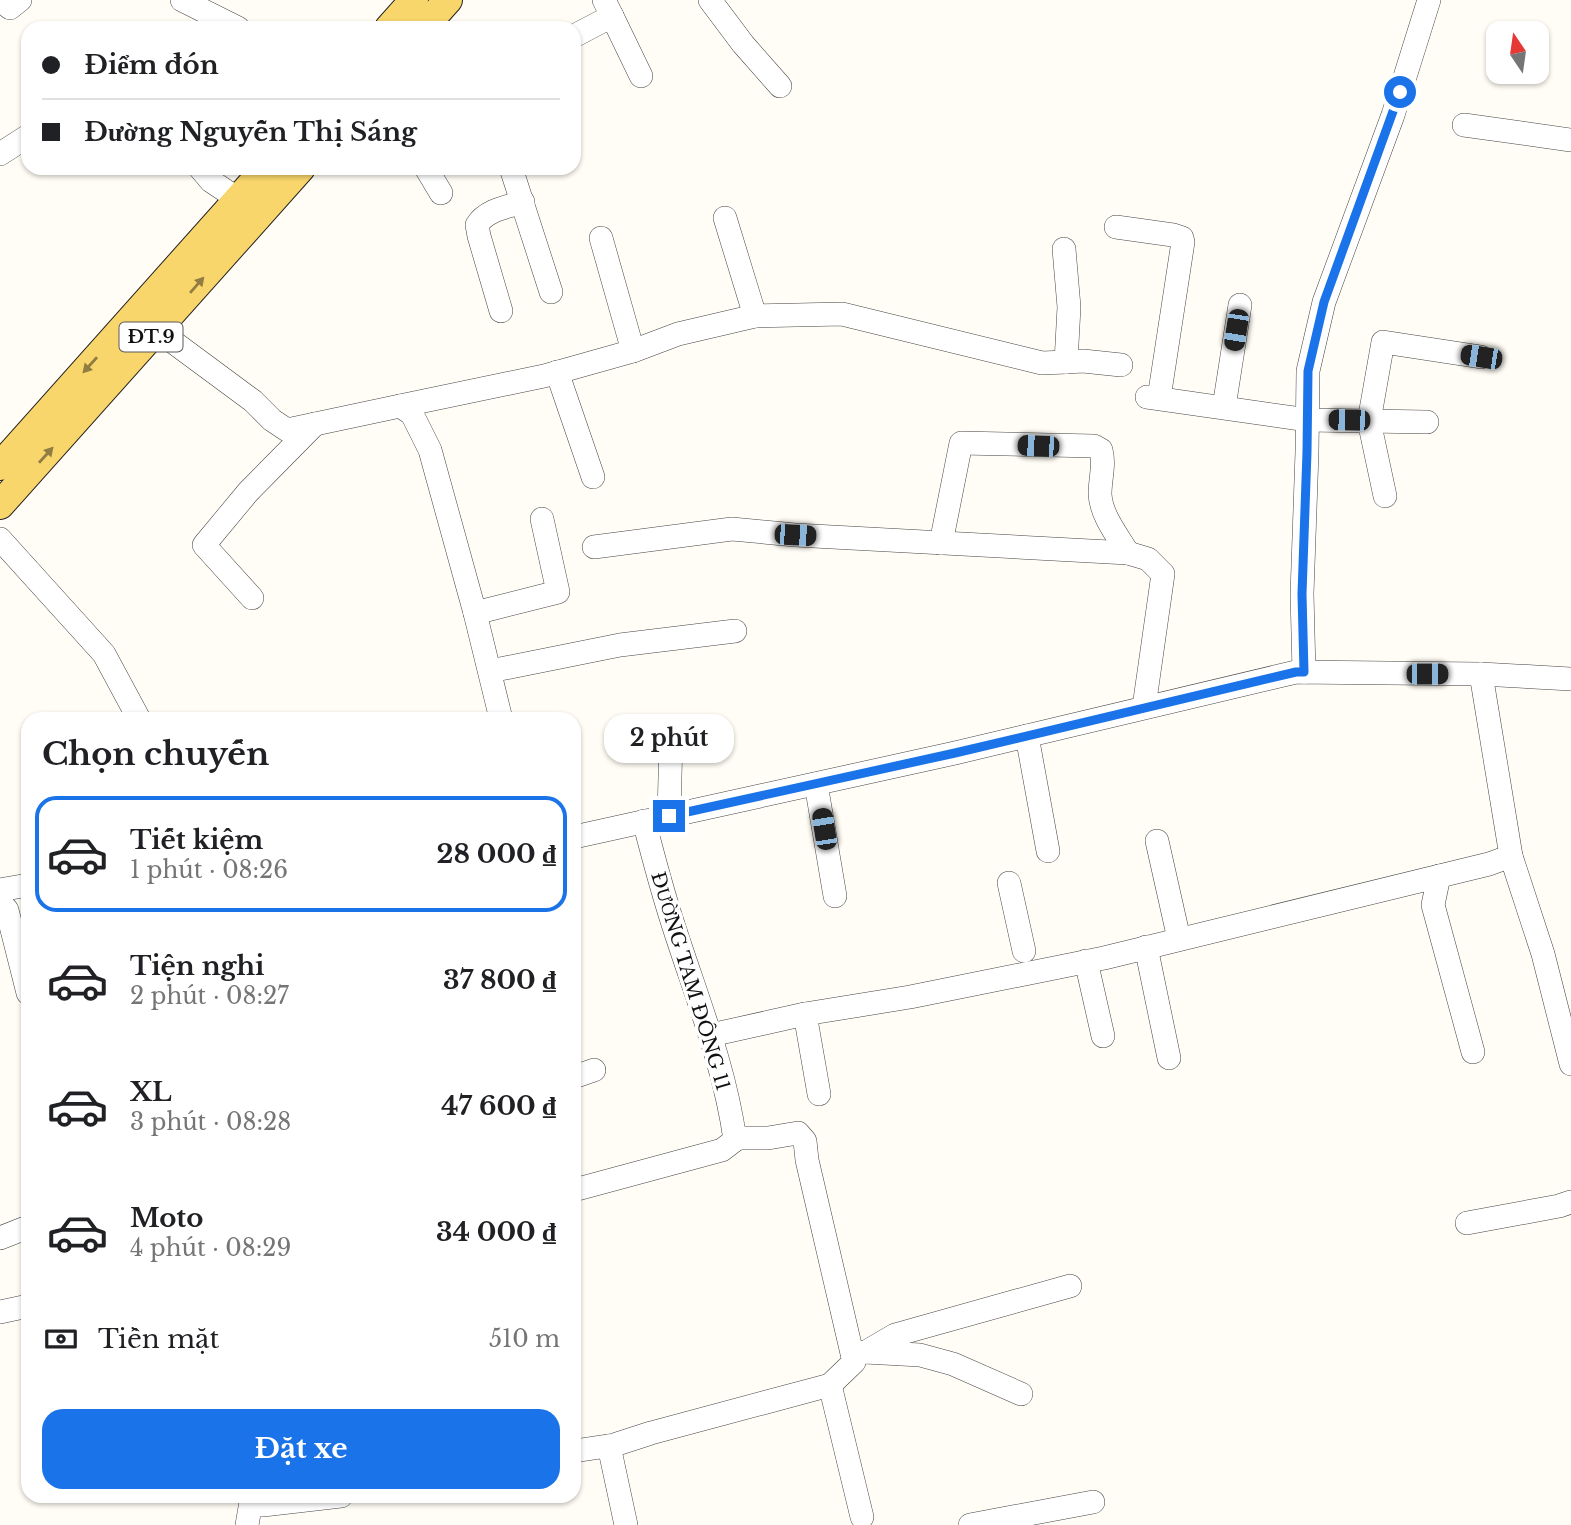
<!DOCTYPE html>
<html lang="vi">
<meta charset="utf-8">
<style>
:root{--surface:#fff;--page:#f2f2f2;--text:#202124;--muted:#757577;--line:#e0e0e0;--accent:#1a73e8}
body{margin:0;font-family:"Libre Baskerville",serif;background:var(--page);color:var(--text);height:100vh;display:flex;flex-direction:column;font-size:26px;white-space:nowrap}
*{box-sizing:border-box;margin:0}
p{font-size:23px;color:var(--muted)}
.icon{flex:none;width:38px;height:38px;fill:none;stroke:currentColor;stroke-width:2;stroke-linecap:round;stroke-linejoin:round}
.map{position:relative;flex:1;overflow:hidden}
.sheet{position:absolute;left:21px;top:712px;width:560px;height:791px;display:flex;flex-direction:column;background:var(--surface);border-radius:21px;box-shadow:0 2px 5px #0004}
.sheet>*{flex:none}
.guide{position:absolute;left:21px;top:21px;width:560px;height:154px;border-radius:21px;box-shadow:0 2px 5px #0004;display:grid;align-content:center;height:154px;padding:0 21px;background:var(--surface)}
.needle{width:46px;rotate:347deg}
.fabs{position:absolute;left:1486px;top:21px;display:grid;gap:14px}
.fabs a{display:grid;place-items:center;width:63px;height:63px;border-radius:14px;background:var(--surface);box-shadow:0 2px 5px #0004;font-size:35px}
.end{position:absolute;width:32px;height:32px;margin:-16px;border:9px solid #1a73e8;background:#fff;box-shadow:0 0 0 4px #fff}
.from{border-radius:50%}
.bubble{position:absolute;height:49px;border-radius:21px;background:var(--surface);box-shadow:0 2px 5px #0004;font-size:23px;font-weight:700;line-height:49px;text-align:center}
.car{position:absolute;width:21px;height:42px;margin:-21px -10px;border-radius:9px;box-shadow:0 0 5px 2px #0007;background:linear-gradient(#222 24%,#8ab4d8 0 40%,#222 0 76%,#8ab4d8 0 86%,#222 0)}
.guide b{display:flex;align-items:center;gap:24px;height:66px;font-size:26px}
.guide b+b{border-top:2px solid var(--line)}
.guide i{width:18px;height:18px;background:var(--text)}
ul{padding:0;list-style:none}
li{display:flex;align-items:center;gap:21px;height:116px;margin:0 14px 10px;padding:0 7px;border:4px solid transparent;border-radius:21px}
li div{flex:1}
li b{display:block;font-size:26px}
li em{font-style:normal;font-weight:700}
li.current{border-color:var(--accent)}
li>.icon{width:63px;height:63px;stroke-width:1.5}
h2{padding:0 21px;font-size:32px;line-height:84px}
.pay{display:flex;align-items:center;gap:18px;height:77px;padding:0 21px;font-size:26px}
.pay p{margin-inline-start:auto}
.button{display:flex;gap:14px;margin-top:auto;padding:14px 21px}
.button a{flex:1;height:80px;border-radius:21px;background:var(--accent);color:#fff;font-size:28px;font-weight:700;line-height:80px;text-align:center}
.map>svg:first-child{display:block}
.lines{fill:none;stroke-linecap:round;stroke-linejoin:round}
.minor-casing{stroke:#444;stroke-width:24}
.major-casing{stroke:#222;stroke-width:30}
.minor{stroke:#fff;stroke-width:23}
.major{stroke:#f9d66b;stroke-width:28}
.oneway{fill:#917d42}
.route{stroke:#1a73e8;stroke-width:9}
.labels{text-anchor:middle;stroke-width:7;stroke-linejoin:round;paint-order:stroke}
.shield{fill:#fff;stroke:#585858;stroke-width:2}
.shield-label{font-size:18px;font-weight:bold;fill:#111}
.street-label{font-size:19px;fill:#111;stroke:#fff}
</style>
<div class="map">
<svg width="1571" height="1525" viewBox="0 0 1571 1525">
<rect width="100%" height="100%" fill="#fffdf5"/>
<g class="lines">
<g class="minor-casing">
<g id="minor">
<path d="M 1,0 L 10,8 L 20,0"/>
<path d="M 182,0 L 238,28"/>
<path d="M 710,0 L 743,44 L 780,86"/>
<path d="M 612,16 L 641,76"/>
<path d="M 574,36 L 612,16 L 604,0"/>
<path d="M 1464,125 L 1571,140"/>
<path d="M 0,154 L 28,136"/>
<path d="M 200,168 L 211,181 L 238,199"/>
<path d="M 426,168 L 441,193"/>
<path d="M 511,168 L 551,292"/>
<path d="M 725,218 L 755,316"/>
<path d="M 1116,227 L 1173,235 L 1182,238 L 1183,242 L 1159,398"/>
<path d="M 601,238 L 633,351"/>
<path d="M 501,311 L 479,236 L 477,225 C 486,210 507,207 523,202"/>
<path d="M 157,330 L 253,401 L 272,420 L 287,430 L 400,406 L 412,414 L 430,450 L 475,613 L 501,719"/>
<path d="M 1066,362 L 1083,361 L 1121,365"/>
<path d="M 557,372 L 593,477"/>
<path d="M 1147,397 L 1308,420 L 1427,422"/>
<path d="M 400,406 L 544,376 L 633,351 L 678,334 L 755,316 L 842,314 L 1042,363 L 1066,362 L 1069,307 L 1064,249"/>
<path d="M 1224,407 L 1240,305"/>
<path d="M 1385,496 L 1369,421 L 1383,342 L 1481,357"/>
<path d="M 0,539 L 104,654 L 139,719"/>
<path d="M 941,543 L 961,443 L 1094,446 L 1101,450 C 1105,464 1100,479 1100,494 C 1101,515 1117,535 1128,553"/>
<path d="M 594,547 L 732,529 L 795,535 L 1128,553 L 1148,559 L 1163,574 L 1144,707"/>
<path d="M 252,598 L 204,545 L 248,492 L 315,424"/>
<path d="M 475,613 L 558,592 L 542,519"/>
<path d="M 490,671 L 620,645 L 735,631"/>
<path d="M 1304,672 L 1302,594 L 1307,452 L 1308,371 L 1324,302 L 1393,115 L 1429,0"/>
<path d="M 1027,736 L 1048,851"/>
<path d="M 816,784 L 835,896"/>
<path d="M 669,816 L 671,738"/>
<path d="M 574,837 L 955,753 L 1296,672 L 1481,674 L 1571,679"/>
<path d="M 1157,841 L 1179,939"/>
<path d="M 1511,856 L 1543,954 L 1571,1064"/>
<path d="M 1439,876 L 1433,905 L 1473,1052"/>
<path d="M 1009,883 L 1024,951"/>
<path d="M 0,890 L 28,885"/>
<path d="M 0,902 L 7,910 L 28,993"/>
<path d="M 1146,947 L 1169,1058"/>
<path d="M 1086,961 L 1103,1036"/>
<path d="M 805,1014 L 819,1094"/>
<path d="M 711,1035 L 805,1014 L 910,997 L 1104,958 L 1489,864 L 1511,856 L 1481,674"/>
<path d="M 574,1077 L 594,1070"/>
<path d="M 574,1190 L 722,1150 L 735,1140 C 725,1066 696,996 673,924 C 662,890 653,856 644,821"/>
<path d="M 1467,1223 L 1559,1206 L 1571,1202"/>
<path d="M 0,1238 L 28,1227"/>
<path d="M 0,1312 L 28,1306"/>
<path d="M 865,1352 L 920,1355 L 953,1364 L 1021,1394"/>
<path d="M 866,1352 L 895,1335 L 1070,1286"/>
<path d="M 830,1385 L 862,1517"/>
<path d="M 609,1446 L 626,1525"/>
<path d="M 574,1451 L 614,1445 L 651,1433 L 830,1385 L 854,1362 L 807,1160 L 805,1141 L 798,1133 L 768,1138 L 739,1138 L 735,1140"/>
<path d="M 255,1496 L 263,1505 L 341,1496"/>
<path d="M 247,1525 L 252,1496"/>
<path d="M 970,1525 L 1093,1502"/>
</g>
</g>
<g class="major-casing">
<g id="major">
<path d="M 389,28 L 414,0"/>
<path d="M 423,28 L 448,0"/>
<path d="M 0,466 L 266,168"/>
<path d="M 0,505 L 301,168"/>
</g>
</g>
<use href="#minor" class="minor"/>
<use href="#major" class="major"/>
</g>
<defs><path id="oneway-solid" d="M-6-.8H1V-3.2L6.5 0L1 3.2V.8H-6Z" transform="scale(1.75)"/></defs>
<g class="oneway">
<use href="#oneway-solid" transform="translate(197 285) rotate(-49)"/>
<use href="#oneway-solid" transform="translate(90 365) rotate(132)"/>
<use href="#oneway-solid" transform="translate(46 455) rotate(-48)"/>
</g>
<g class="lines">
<path class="route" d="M 669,816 L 955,753 L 1296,672 L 1304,672 L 1302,594 L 1307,452 L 1308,371 L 1324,302 L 1400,92"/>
</g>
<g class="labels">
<rect class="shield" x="119.5" y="322.5" width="63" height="29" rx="5"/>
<g class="shield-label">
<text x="151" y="343">ĐT.9</text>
</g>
<g class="street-label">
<text transform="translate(691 981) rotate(73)" y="7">ĐƯỜNG TAM ĐÔNG 11</text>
</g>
</g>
</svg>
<div class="fabs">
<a><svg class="needle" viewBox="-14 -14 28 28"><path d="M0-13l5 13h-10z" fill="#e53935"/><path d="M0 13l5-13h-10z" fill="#757577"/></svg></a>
</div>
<i class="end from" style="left:1400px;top:92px"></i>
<i class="end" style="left:669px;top:816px"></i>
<div class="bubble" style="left:604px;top:714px;width:130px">2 phút</div>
<i class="car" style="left:1236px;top:330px;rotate:189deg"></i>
<i class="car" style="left:1481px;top:357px;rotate:279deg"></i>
<i class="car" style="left:1349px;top:420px;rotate:271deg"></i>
<i class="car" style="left:1038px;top:446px;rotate:272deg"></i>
<i class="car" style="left:795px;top:535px;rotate:93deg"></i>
<i class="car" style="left:1427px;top:674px;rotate:90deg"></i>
<i class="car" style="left:824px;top:829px;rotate:351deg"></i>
<div class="guide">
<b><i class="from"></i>Điểm đón</b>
<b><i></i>Đường Nguyễn Thị Sáng</b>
</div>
<section class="sheet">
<h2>Chọn chuyến</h2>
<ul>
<li class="current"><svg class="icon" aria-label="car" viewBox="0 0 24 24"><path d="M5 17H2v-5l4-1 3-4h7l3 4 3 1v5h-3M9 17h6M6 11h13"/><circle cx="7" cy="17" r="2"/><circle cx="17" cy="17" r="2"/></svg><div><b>Tiết kiệm</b><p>1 phút · 08:26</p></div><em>28 000 ₫</em></li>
<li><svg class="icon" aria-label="car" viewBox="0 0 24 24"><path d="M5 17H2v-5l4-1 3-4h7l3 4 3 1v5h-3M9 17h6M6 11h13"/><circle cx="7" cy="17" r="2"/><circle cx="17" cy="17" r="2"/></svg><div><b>Tiện nghi</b><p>2 phút · 08:27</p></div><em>37 800 ₫</em></li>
<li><svg class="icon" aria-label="car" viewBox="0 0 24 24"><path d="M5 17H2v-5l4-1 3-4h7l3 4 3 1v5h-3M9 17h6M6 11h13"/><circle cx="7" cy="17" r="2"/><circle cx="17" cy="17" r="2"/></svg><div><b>XL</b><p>3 phút · 08:28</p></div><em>47 600 ₫</em></li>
<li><svg class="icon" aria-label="car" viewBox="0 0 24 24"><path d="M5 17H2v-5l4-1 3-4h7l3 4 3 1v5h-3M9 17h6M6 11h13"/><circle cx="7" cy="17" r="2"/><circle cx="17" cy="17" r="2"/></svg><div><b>Moto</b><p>4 phút · 08:29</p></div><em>34 000 ₫</em></li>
</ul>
<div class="pay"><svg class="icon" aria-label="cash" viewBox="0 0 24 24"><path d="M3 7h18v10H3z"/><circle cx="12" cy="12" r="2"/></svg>Tiền mặt<p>510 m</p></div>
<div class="button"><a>Đặt xe</a></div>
</section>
</div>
